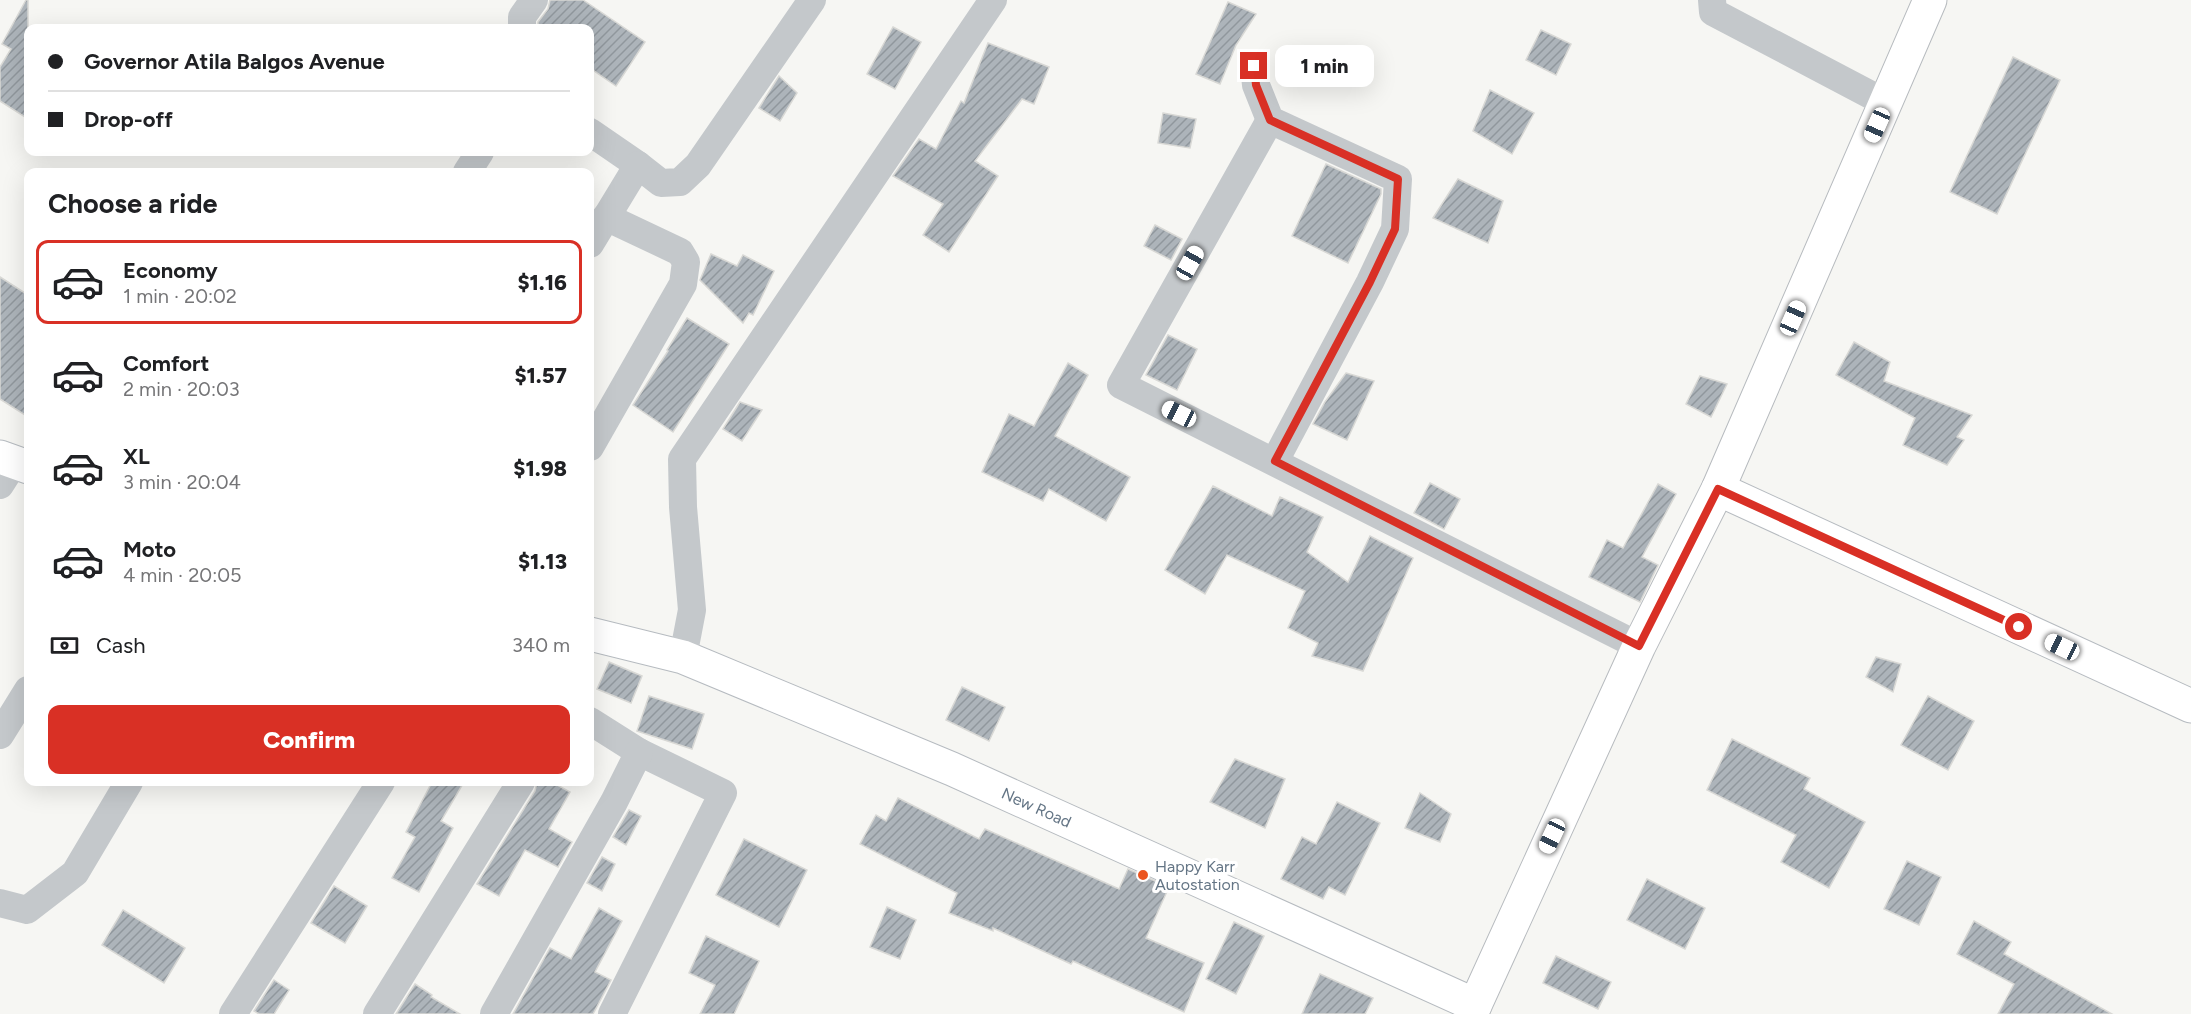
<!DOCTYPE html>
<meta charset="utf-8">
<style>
:root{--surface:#fff;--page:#f6f6f6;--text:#202124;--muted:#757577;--line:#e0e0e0;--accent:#d93025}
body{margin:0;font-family:Figtree,sans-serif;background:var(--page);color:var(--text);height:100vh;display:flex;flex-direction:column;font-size:22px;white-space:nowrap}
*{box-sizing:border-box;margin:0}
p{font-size:20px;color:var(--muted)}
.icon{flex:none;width:33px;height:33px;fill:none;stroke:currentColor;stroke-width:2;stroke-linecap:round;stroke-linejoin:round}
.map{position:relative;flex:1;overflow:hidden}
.panel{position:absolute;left:24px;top:168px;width:570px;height:618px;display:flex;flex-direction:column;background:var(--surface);border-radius:12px;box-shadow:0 6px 24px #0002}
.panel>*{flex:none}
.top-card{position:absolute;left:24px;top:24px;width:570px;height:132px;border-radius:12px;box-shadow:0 6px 24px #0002;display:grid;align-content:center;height:132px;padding:0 24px;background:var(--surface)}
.end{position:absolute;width:27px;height:27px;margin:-14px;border:8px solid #d93025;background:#fff;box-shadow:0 0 0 3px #fff}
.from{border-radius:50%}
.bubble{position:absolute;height:42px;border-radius:12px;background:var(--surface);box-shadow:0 6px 24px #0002;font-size:20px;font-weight:800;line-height:42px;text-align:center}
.car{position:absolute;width:18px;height:36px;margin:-18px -9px;border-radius:8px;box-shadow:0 0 4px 2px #0007;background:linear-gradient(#fff 24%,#345 0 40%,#fff 0 76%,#345 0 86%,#fff 0)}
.top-card b{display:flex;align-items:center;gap:21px;height:57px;font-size:22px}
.top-card b+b{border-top:2px solid var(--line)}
.top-card i{width:15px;height:15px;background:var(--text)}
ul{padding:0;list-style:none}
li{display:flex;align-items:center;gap:18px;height:84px;margin:0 12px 9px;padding:0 12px;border:3px solid transparent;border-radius:12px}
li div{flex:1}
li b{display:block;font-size:22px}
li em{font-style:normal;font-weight:800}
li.on{border-color:var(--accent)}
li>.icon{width:54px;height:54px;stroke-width:1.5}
h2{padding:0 24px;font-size:27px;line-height:72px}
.pay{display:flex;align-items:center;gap:15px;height:66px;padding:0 24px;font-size:22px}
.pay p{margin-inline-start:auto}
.action{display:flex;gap:12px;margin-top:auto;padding:12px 24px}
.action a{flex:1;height:69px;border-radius:12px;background:var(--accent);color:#fff;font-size:24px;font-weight:800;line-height:69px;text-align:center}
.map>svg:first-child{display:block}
.building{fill:url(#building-hatch);stroke:#d8d8d5;stroke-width:1.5}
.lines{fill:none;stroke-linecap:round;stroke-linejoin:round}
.secondary-casing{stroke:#b6bbc0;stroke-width:35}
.primary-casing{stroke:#b7bbbf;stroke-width:35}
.street{stroke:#c4c8cb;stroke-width:28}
.secondary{stroke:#fff;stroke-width:33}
.primary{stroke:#fff;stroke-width:33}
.route{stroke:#d93025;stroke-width:8}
.poi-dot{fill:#eb541e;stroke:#fff;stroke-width:2}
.labels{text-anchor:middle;stroke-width:6;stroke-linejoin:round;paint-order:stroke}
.street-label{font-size:16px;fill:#647585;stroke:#fff}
.poi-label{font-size:16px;fill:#647585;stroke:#fff;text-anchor:start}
</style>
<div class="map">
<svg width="2191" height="1014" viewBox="0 0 2191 1014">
<defs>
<pattern id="building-hatch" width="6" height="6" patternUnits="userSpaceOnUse" patternTransform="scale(1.5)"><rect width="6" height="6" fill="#adb4ba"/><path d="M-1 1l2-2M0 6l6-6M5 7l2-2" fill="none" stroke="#90979d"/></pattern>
</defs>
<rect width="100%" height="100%" fill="#f6f6f3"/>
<g class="building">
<path d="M 26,0 L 28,0 L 28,119 L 0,101 L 0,67 L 11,49 L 2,44 Z"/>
<path d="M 550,0 L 583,0 L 645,42 L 616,86 L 590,68 L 590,28 L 538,28 L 538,22 L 548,9 Z"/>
<path d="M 1228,2 L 1256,14 L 1236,45 L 1220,84 L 1196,74 Z"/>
<path d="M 893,27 L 921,42 L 895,89 L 867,74 Z"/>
<path d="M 1541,30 L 1571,44 L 1556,75 L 1526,60 Z"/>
<path d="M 988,43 L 1049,67 L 1034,104 L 1022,99 L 975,161 L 998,176 L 949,252 L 923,235 L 943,204 L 893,176 L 919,139 L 936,149 L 961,101 L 964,103 Z"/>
<path d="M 2013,57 L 2060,80 L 1997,214 L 1950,192 Z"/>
<path d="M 779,76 L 797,93 L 780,121 L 759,108 Z"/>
<path d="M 1490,90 L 1534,113 L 1512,154 L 1473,131 Z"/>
<path d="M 1163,113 L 1196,119 L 1190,148 L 1158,143 Z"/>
<path d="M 1326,164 L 1381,189 L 1381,194 L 1348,263 L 1292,236 Z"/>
<path d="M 1458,179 L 1503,201 L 1488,243 L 1433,218 Z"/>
<path d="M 1155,225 L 1182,239 L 1171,260 L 1144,246 Z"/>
<path d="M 711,254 L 737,266 L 743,255 L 774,271 L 753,315 L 749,313 L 743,323 L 700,280 Z"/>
<path d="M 0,277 L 28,295 L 28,417 L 0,399 Z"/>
<path d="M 687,318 L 729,344 L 673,432 L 633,405 L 668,351 L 667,350 Z"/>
<path d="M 1168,335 L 1197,349 L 1177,390 L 1146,375 Z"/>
<path d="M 1854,342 L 1890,362 L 1884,381 L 1972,415 L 1957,437 L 1964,440 L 1947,465 L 1903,445 L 1915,418 L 1836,375 Z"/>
<path d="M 1068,363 L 1088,375 L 1055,436 L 1130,477 L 1106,521 L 1049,489 L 1043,501 L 982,472 L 1009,414 L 1034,426 Z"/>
<path d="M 1346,373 L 1374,381 L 1347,440 L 1313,424 L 1325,402 Z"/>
<path d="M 1700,376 L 1727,384 L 1711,417 L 1686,404 Z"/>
<path d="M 740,402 L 762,410 L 742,441 L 723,429 Z"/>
<path d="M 1430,483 L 1460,499 L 1444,529 L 1414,513 Z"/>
<path d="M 1658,484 L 1676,494 L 1642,557 L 1658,565 L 1640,602 L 1589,577 L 1607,540 L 1623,548 Z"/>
<path d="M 1213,486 L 1272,516 L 1280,497 L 1323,517 L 1307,552 L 1348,582 L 1370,536 L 1413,558 L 1363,671 L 1312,656 L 1318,643 L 1288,628 L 1305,591 L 1227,555 L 1205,594 L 1165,570 Z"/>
<path d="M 1876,657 L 1901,664 L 1893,692 L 1866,677 Z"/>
<path d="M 609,662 L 642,676 L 631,703 L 597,689 Z"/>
<path d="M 962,687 L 1005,707 L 989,741 L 946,720 Z"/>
<path d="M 649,696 L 704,714 L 692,749 L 637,731 Z"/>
<path d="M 1928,696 L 1974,721 L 1948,770 L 1901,745 Z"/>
<path d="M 1732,739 L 1810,778 L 1804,789 L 1865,822 L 1829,888 L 1781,862 L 1796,835 L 1707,790 Z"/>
<path d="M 1235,759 L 1285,779 L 1265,828 L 1210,802 Z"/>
<path d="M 432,782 L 464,782 L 441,821 L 453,828 L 419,892 L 392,878 L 415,837 L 406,832 Z"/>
<path d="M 537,782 L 552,782 L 570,792 L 549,829 L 572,842 L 558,867 L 525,850 L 499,896 L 477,884 L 535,791 Z"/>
<path d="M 1420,793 L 1451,814 L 1440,842 L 1405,828 Z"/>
<path d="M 898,798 L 979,839 L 985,829 L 1119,889 L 1128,869 L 1169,887 L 1146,938 L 1204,963 L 1184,1012 L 1073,961 L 1071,964 L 993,928 L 993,931 L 949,913 L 957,893 L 860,844 L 876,815 L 886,821 Z"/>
<path d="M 1337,802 L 1380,823 L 1345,895 L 1329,887 L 1323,899 L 1281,879 L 1302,837 L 1316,844 Z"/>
<path d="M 629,810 L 641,816 L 626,845 L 613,837 Z"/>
<path d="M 744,839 L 807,870 L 779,927 L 716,895 Z"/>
<path d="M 602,857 L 615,864 L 602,891 L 587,883 Z"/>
<path d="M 1907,861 L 1941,877 L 1919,925 L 1884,909 Z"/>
<path d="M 1647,879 L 1705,908 L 1685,949 L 1627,920 Z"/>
<path d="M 334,886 L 367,906 L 345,943 L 311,923 Z"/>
<path d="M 887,907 L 916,920 L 900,959 L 870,947 Z"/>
<path d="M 599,908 L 622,921 L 595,972 L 611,980 L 593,1014 L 513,1014 L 550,948 L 571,959 Z"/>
<path d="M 123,910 L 185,948 L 164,983 L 102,945 Z"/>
<path d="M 1974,921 L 2011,942 L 2004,954 L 2112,1014 L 1998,1014 L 2014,984 L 1957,954 Z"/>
<path d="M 1234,922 L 1264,936 L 1236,994 L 1206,979 Z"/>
<path d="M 706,936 L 759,961 L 734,1014 L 700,1014 L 715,985 L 689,973 Z"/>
<path d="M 1556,956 L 1611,982 L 1598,1009 L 1543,983 Z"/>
<path d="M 1320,974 L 1373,998 L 1365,1014 L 1302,1014 Z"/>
<path d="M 274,980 L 289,990 L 274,1014 L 259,1014 L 254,1011 Z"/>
<path d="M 415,984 L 432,995 L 431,997 L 460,1014 L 396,1014 Z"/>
</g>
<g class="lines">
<g class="secondary-casing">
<g id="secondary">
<path d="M 0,457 L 28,467"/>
<path d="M 1718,489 L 2191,706"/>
<path id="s1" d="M 590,634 L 683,657 L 952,769 L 1475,1005"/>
</g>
</g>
<g class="primary-casing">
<path id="primary" d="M 1471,1014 L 1639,646 L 1718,489 L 1930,0"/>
</g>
<g class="street">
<path d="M 1712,0 L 1713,12 L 1886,103"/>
<path d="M 522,28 L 522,17 L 534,0"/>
<path d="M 1254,66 L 1256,85 L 1270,120 L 1398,179 L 1395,229 L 1370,282 L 1275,461"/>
<path d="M 1270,120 L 1121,385 L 1639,646"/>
<path d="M 590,132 L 638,165 L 661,183 L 680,182 L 698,165 L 812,0"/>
<path d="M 467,172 L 480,152"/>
<path d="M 590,244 L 638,165"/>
<path d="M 590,447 L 683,284 L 686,262 L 680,252 L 606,217"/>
<path d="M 0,485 L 14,463"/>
<path d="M 683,657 L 692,610 L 683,507 L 682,459 L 993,0"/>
<path d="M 590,721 L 639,752 L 723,793 L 612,1014"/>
<path d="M 0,735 L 28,690"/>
<path d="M 0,903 L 27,910 L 75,873 L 129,782"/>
<path d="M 233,1014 L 381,782"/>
<path d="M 377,1014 L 521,782"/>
<path d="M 494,1014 L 614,802 L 639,752"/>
</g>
<use href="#secondary" class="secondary"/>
<use href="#primary" class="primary"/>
</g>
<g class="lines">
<path class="route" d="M 1254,66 L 1256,85 L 1270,120 L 1398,179 L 1395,229 L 1370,282 L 1275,461 L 1639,646 L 1718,489 L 2019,627"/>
</g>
<circle class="poi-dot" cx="1143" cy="875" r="6"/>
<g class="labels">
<g class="street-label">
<text dy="6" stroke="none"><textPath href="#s1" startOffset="480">New Road</textPath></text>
</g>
<g class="poi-label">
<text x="1155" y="872">Happy Karr<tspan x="1155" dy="18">Autostation</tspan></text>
</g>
</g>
</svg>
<i class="end from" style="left:2019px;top:627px"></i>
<i class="end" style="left:1254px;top:66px"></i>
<div class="bubble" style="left:1275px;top:45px;width:99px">1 min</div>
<i class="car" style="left:1877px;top:125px;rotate:204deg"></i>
<i class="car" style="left:1190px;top:263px;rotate:29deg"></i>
<i class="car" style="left:1793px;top:318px;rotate:24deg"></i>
<i class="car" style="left:1179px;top:414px;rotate:296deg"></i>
<i class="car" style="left:2062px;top:647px;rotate:295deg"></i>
<i class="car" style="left:1552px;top:836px;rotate:205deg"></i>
<div class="top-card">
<b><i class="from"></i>Governor Atila Balgos Avenue</b>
<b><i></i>Drop-off</b>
</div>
<section class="panel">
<h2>Choose a ride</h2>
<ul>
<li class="on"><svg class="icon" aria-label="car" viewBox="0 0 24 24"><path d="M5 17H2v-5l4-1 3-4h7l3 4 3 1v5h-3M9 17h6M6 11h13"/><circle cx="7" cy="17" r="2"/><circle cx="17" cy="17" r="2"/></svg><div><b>Economy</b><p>1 min · 20:02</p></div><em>$1.16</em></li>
<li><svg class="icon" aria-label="car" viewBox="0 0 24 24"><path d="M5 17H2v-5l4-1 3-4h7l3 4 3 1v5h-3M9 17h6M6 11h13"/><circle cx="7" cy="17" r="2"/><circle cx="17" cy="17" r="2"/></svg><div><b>Comfort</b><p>2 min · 20:03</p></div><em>$1.57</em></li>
<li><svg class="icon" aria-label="car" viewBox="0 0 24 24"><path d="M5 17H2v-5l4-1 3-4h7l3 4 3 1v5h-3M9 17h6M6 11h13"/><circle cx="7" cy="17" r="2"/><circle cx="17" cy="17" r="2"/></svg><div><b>XL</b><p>3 min · 20:04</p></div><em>$1.98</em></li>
<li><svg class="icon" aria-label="car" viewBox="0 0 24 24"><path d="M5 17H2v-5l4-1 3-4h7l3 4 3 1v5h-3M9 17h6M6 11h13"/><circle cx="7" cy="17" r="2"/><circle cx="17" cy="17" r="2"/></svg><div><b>Moto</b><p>4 min · 20:05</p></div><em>$1.13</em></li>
</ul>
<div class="pay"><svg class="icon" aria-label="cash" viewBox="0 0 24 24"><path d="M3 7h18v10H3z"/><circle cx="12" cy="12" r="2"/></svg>Cash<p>340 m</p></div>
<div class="action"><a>Confirm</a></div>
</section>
</div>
